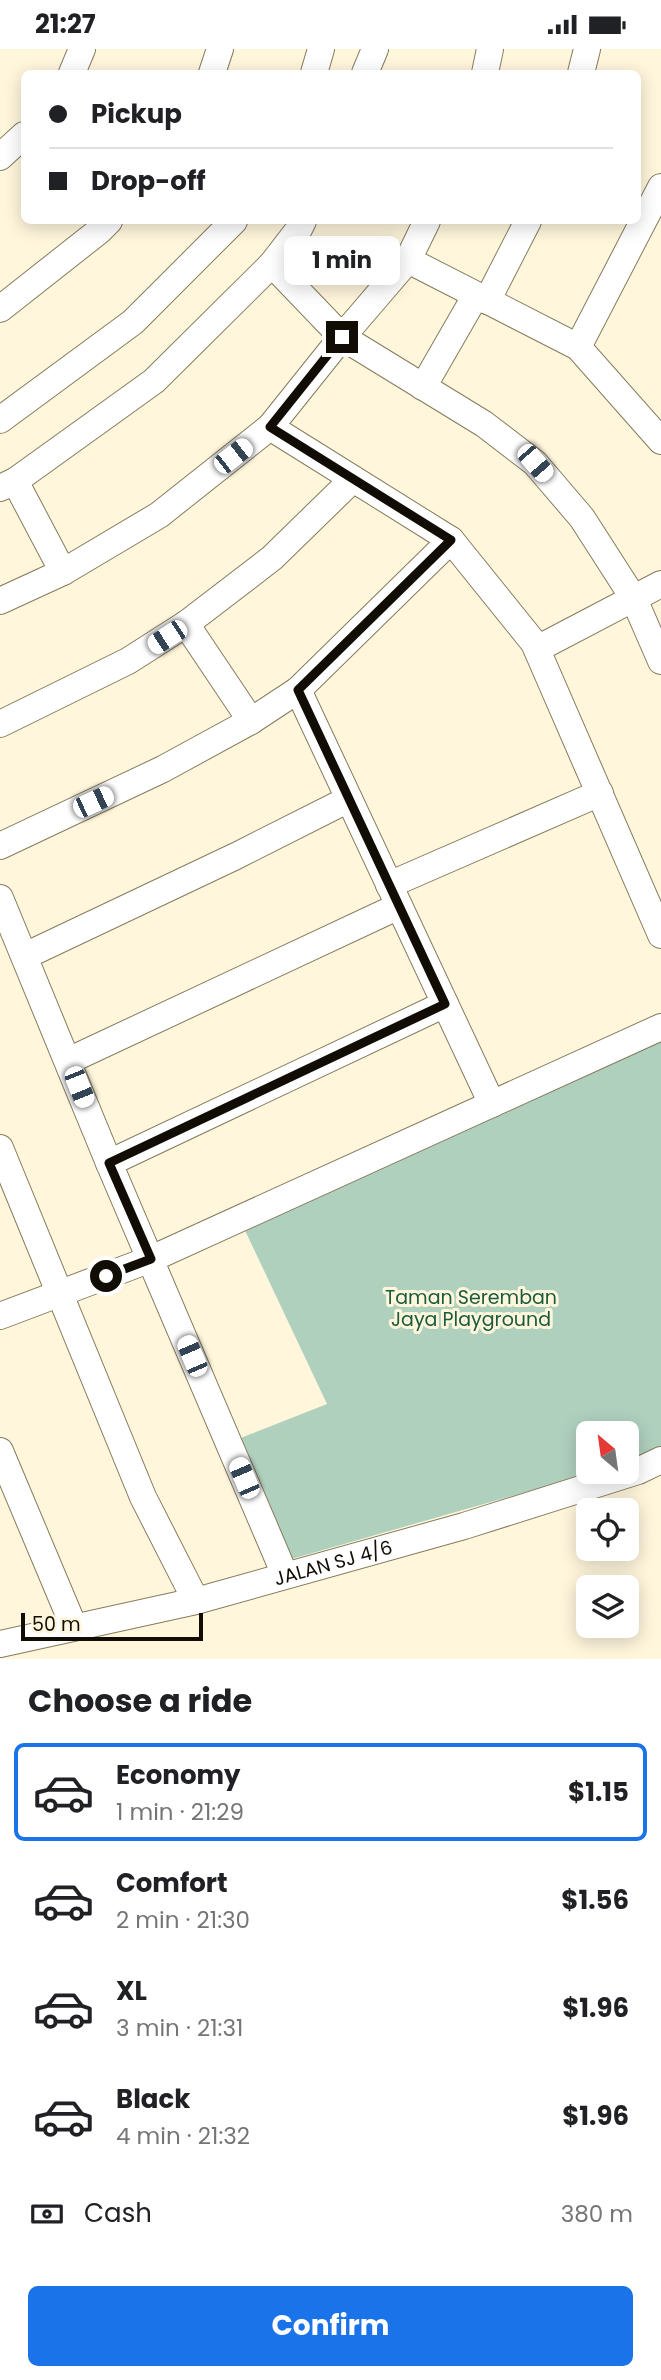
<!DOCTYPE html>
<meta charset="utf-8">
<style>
:root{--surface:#fff;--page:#f6f6f6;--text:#202124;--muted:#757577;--line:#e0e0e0;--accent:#1a73e8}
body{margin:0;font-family:Poppins,sans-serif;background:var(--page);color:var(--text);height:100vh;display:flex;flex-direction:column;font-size:26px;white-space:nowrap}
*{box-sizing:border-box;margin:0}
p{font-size:23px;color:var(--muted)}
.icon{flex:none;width:38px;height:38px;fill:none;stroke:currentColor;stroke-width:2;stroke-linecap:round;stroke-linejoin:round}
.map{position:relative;height:1610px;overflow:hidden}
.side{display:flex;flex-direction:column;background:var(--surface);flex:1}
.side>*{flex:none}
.hud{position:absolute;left:21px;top:21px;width:620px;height:154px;border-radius:10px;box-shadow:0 4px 18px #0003;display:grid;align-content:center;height:154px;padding:0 28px;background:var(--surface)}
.needle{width:46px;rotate:331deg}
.buttons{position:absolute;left:576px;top:1372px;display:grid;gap:14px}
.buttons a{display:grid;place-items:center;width:63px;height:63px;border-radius:10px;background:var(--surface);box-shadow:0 4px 18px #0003;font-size:35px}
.scale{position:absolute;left:21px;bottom:18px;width:182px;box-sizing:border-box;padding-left:7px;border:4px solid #110d04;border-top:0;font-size:19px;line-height:24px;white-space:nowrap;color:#110d04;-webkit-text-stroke:5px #fff6dc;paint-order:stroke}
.end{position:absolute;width:32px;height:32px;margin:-16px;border:9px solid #110d04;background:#fff;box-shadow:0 0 0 4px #fff}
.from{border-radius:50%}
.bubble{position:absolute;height:49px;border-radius:10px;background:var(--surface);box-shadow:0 4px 18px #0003;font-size:23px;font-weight:700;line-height:49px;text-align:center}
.car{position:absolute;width:21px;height:42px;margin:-21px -10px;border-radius:9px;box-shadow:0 0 5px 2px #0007;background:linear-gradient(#fff 24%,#345 0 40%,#fff 0 76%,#345 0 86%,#fff 0)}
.hud b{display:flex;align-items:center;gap:24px;height:66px;font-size:26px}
.hud b+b{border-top:2px solid var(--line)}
.hud i{width:18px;height:18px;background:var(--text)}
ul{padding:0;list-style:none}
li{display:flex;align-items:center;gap:21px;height:98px;margin:0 14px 10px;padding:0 14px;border:4px solid transparent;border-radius:10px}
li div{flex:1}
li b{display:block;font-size:26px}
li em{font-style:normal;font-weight:700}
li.on{border-color:var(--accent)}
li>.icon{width:63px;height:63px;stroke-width:1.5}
h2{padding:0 28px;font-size:32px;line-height:84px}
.pay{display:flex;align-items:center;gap:18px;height:77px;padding:0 28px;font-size:26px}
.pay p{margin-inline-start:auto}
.primary-button{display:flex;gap:14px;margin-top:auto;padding:14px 28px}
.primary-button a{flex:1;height:80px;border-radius:10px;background:var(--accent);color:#fff;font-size:28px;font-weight:700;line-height:80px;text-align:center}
.status{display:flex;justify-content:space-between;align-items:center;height:49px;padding:0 35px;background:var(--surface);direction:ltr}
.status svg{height:19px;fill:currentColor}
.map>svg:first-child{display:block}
.green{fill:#b0d0be}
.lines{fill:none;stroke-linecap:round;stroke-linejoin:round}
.minor-casing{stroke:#857b5d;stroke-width:28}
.minor{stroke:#fff;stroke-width:26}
.route{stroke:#110d04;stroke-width:9}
.labels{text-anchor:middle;stroke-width:6;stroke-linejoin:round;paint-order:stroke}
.park-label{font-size:19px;fill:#1a5a3f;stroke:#fff6dc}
.street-label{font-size:19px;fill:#110d04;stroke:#fff6dc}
</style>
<div class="status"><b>21:27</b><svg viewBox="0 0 49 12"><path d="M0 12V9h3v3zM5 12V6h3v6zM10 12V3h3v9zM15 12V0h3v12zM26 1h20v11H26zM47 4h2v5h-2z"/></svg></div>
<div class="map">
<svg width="661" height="1610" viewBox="0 0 661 1610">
<rect width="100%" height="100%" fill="#fff6dc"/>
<path class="green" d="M 661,983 L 661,1399 L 627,1414 L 626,1384 L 588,1384 L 588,1423 L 596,1423 L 281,1513 L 233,1392 L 327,1355 L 242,1175 Z"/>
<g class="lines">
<g class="minor-casing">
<g id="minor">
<path d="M 72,24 L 82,0"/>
<path d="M 212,24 L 220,0"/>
<path d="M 314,24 L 321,0"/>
<path d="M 365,24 L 375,0"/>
<path d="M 485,24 L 490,0"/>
<path d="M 581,24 L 587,0"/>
<path d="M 0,108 L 24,86"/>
<path d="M 408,211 L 578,298 L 661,392"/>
<path d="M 272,215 L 342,288 L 484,375 L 535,414 L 582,469 L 634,550 L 661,612"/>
<path d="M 487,252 L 528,172"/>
<path d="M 0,260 L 99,182 L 109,172"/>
<path d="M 578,298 L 661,138"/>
<path d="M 423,338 L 476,246"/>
<path d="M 0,371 L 133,273 L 234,172"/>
<path d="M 270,378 L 451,491 L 534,594 L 661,886"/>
<path d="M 15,432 L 63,523"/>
<path d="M 0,439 L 15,432 L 154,332 L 272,215 L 299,180 L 303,172"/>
<path d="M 0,552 L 63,523 L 159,466 L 270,378 L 342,288 L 408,211 L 427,172"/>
<path d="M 186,575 L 251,672"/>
<path d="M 537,600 L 661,535"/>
<path d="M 298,641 L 492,1055"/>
<path d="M 0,675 L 128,612 L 186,575 L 272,509 L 353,430"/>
<path d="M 0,797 L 163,720 L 251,672 L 298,641 L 451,491"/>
<path d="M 389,836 L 600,744"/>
<path d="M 0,849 L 109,1114 L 285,1526"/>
<path d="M 25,907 L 236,807 L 349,750"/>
<path d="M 68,1012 L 399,857"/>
<path d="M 0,1099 L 143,1448 L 196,1552"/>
<path d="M 109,1114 L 445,955"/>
<path d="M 0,1267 L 151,1210 L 661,978"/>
<path d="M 0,1402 L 74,1578"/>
<path id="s1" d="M 0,1595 L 196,1552 L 464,1477 L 638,1422 L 661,1411"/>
</g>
</g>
<use href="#minor" class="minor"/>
</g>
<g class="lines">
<path class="route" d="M 106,1227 L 151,1210 L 109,1114 L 445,955 L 298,641 L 451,491 L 270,378 L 342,288"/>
</g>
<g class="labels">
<g class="park-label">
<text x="471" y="1255">Taman Seremban<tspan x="471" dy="22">Jaya Playground</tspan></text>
</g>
<g class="street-label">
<text dy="7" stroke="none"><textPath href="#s1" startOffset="343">JALAN SJ 4/6</textPath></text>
</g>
</g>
</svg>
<div class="buttons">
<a><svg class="needle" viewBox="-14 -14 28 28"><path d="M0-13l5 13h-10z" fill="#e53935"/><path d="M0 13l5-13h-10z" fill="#757577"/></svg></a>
<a><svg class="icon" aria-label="locate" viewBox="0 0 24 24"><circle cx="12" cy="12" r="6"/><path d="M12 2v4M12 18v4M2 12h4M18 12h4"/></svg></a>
<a><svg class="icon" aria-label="layers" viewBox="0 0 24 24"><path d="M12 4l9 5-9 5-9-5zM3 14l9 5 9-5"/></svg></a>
</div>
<div class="scale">50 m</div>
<i class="end from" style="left:106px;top:1227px"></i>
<i class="end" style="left:342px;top:288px"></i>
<div class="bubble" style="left:284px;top:187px;width:116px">1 min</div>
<i class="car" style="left:233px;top:407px;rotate:52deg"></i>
<i class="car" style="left:535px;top:414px;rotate:139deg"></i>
<i class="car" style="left:167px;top:588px;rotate:237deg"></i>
<i class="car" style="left:93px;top:753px;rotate:65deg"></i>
<i class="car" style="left:79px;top:1038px;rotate:158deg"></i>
<i class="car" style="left:192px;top:1307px;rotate:337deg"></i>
<i class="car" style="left:244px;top:1429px;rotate:337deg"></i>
<div class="hud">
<b><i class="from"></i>Pickup</b>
<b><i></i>Drop-off</b>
</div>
</div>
<section class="side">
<h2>Choose a ride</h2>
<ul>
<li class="on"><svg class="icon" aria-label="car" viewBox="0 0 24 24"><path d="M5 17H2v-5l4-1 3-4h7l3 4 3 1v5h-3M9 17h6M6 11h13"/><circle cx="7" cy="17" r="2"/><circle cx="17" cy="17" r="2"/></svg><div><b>Economy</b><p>1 min · 21:29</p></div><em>$1.15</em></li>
<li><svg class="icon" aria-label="car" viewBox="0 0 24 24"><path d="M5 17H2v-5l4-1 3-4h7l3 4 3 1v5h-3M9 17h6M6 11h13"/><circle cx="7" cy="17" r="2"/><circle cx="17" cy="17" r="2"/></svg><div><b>Comfort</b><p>2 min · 21:30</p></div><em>$1.56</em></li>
<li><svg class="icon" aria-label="car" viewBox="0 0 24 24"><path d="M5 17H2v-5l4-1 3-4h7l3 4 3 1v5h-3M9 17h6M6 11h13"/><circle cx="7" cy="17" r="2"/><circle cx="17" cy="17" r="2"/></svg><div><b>XL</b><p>3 min · 21:31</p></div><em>$1.96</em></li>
<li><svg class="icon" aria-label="car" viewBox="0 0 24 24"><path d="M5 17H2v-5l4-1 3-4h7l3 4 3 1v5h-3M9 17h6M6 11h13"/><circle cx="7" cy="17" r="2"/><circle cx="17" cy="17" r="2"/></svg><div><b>Black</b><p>4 min · 21:32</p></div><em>$1.96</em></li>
</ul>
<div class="pay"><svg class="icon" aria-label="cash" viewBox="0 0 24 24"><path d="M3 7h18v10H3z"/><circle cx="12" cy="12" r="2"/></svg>Cash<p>380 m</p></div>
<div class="primary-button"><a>Confirm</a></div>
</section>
